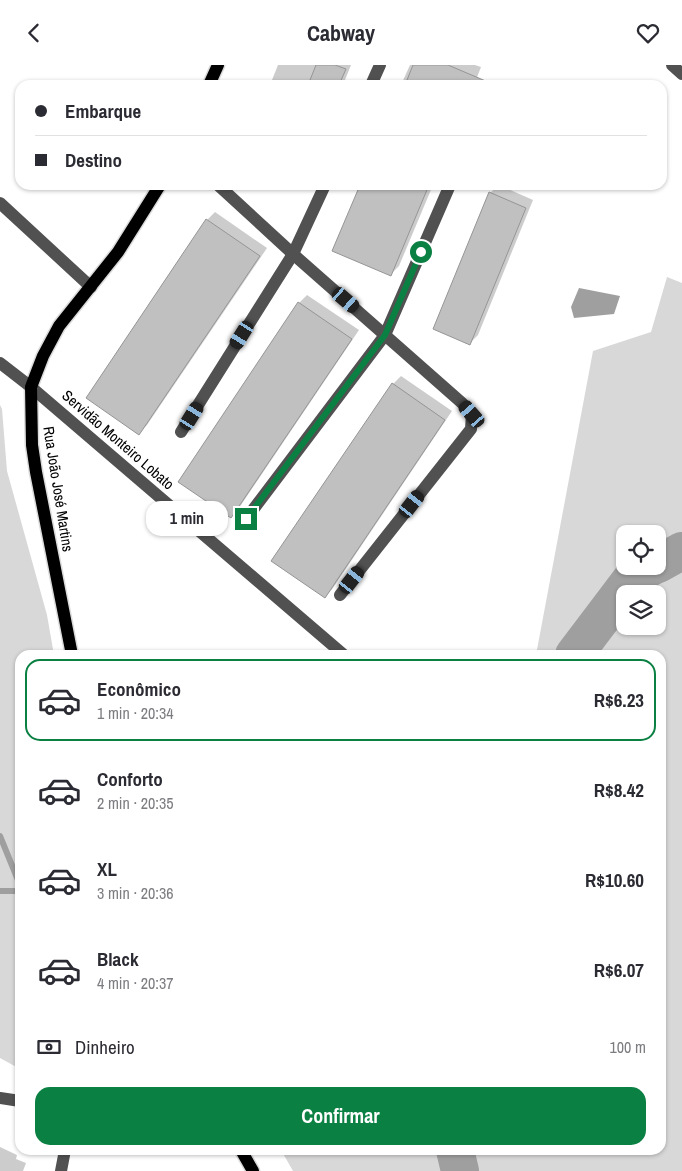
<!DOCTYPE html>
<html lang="pt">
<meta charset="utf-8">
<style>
:root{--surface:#fff;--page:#f7f7f7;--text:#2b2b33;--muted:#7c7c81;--line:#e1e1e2;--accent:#0b8043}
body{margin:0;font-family:"Archivo Narrow",sans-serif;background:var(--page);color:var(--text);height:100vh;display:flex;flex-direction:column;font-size:19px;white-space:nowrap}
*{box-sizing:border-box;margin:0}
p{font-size:16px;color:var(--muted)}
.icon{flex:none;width:28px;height:28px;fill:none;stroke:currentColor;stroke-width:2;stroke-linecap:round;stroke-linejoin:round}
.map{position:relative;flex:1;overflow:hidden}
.drawer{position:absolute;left:15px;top:585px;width:651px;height:505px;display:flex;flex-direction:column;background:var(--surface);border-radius:15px;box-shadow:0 1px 4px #0004}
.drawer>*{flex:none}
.top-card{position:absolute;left:15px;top:15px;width:652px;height:110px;border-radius:15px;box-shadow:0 1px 4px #0004;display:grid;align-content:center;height:110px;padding:0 20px;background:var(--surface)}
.controls{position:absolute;left:616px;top:460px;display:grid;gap:10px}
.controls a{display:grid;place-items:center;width:50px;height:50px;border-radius:10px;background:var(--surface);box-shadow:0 1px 4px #0004;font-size:25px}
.end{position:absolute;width:22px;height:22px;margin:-11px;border:6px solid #0b8043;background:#fff;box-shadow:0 0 0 2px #fff}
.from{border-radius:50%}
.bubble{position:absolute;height:35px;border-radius:15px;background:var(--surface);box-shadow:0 1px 4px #0004;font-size:16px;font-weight:800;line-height:35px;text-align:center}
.car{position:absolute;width:15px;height:30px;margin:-15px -8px;border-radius:6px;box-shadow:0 0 4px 1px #0007;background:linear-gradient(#222 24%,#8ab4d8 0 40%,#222 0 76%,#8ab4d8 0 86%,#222 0)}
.top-card b{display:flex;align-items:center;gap:18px;height:48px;font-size:19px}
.top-card b+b{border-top:1px solid var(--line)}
.top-card i{width:12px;height:12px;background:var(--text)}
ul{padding:9px 0 0;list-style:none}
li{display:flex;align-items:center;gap:15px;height:82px;margin:0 10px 8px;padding:0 10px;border:2px solid transparent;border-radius:15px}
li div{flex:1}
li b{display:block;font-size:19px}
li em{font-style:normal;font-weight:800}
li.active{border-color:var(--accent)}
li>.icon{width:45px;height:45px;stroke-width:1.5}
.pay{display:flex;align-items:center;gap:12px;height:55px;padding:0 20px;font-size:19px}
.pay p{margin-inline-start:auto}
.cta{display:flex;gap:10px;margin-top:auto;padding:10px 20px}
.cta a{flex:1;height:58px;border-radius:15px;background:var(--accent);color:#fff;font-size:20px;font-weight:800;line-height:58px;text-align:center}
header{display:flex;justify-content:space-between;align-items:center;height:65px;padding:0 20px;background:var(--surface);font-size:22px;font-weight:800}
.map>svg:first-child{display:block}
.green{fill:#d8d8d8;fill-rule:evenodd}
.water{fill:#9f9f9f}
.shadow{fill:#0003}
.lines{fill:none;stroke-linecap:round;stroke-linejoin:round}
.stream{stroke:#9f9f9f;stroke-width:6}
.river{stroke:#9f9f9f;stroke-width:38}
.building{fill:#c0c0c0;stroke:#959595}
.major-casing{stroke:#dbdbdb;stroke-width:15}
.minor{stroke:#515151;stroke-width:12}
.major{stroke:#000;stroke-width:12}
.route{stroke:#0b8043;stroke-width:6}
.labels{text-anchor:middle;stroke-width:5;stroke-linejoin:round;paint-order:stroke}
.street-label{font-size:15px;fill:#000;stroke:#fff}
</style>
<header><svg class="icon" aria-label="back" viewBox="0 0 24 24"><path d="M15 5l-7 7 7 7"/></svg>Cabway<svg class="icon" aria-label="heart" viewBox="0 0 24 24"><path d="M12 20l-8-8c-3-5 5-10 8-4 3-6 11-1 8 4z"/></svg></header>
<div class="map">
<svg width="682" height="1106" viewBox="0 0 682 1106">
<rect width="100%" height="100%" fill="#fff"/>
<g class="green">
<path d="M 667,212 L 682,218 L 682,1106 L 293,1106 L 281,1085 L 661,1085 L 661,590 L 536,590 L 593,286 L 651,267 ZM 625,469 L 658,469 L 658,501 L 625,501 ZM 625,529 L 658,529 L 658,561 L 625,561 Z"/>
<path d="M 0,340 L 2,344 L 7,406 L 47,550 L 54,590 L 20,590 L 20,1004 L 0,993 Z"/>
</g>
<path class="water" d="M 579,223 L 620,231 L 614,249 L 574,253 L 571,242 Z"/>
<g class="shadow">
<path d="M 278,0 L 351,0 L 343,20 L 270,20 Z"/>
<path d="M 410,0 L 475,0 L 481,2 L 474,20 L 401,20 Z"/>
<path d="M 360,120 L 433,120 L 399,201 L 391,209 Z"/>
<path d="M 499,120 L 533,135 L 478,270 L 470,278 L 490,128 Z"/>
<path d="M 215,147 L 267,183 L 147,360 L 139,368 L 207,155 Z"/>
<path d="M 307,230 L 359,265 L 239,443 L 231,452 L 299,238 Z"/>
<path d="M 401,311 L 452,346 L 333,523 L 325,532 L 393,319 Z"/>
<path d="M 0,1082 L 17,1090 L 16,1094 L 26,1098 L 23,1106 L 0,1106 Z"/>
</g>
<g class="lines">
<g class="stream">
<path d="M 0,771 L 20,820"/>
<path d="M 0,826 L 20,826"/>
</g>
<g class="river">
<path d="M 658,499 L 682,486"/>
<path d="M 574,590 L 633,512 L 653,501"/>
<path d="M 455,1085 L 460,1106"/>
</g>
</g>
<g class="building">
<path d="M 316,0 L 335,0 L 346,4 L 339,20 L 308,20 Z"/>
<path d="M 413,0 L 448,0 L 495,20 L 405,20 Z"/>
<path d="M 360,120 L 429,120 L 391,211 L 332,186 Z"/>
<path d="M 489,127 L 526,143 L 470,280 L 433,264 Z"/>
<path d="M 206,154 L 260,191 L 139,370 L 86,333 Z"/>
<path d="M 298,237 L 352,274 L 231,453 L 178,417 Z"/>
<path d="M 392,318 L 445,355 L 325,533 L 271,496 Z"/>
</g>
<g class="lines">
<g class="major-casing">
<g id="major">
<path d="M 209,20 L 218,0"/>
<path d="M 72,590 L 36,407 L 32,380 L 31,322 L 43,291 L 59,261 L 118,187 L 160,120"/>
<path d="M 241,1085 L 253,1106"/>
</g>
</g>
<g class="minor">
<path d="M 672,0 L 682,9"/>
<path d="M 371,20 L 380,0"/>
<path d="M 218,120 L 293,189 L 462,338 L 472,349 L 471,364 L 340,530"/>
<path d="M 0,138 L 91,222"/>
<path d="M 0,298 L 31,322 L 344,590"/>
<path d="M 181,367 L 293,189 L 325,120"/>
<path d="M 246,454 L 385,270 L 450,120"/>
<path d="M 0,1033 L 20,1036"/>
<path d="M 61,1106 L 65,1085"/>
</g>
<use href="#major" class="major"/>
</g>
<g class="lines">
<path class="route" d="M 246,454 L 385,270 L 421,187"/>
</g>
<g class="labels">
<g class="street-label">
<text transform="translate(118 375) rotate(41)" y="5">Servidão Monteiro Lobato</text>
<text transform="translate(58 424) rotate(81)" y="5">Rua João José Martins</text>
</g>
</g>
</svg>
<div class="controls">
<a><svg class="icon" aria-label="locate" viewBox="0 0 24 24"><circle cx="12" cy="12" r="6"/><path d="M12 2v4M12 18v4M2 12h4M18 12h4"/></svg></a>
<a><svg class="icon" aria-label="layers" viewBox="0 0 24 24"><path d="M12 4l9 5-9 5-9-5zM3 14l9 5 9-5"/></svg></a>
</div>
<i class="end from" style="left:421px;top:187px"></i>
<i class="end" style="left:246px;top:454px"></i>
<div class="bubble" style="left:146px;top:436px;width:82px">1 min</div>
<i class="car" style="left:346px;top:235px;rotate:131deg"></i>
<i class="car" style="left:242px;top:270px;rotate:212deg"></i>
<i class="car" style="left:472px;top:349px;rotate:319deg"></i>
<i class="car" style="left:192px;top:351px;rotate:32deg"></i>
<i class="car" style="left:412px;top:439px;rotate:38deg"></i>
<i class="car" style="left:352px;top:515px;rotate:38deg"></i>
<div class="top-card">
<b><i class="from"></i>Embarque</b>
<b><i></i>Destino</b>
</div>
<section class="drawer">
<ul>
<li class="active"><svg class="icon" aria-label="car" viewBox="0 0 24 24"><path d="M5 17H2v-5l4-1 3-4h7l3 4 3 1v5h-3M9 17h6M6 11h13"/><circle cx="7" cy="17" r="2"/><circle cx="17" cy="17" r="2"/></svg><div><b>Econômico</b><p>1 min · 20:34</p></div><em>R$6.23</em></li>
<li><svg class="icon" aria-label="car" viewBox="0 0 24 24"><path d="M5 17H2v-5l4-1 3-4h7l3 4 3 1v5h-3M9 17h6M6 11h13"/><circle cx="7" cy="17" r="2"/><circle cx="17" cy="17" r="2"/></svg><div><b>Conforto</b><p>2 min · 20:35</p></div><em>R$8.42</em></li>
<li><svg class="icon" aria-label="car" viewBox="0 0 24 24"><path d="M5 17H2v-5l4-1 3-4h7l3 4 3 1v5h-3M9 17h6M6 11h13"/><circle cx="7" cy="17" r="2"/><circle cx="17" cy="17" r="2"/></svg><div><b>XL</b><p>3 min · 20:36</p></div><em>R$10.60</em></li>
<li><svg class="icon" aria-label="car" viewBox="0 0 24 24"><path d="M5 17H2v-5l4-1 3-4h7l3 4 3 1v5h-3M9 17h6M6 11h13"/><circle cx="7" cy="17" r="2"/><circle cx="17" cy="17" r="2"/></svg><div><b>Black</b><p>4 min · 20:37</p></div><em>R$6.07</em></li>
</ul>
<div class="pay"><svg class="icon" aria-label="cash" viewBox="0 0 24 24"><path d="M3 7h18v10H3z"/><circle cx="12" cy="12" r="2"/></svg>Dinheiro<p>100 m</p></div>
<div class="cta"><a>Confirmar</a></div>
</section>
</div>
